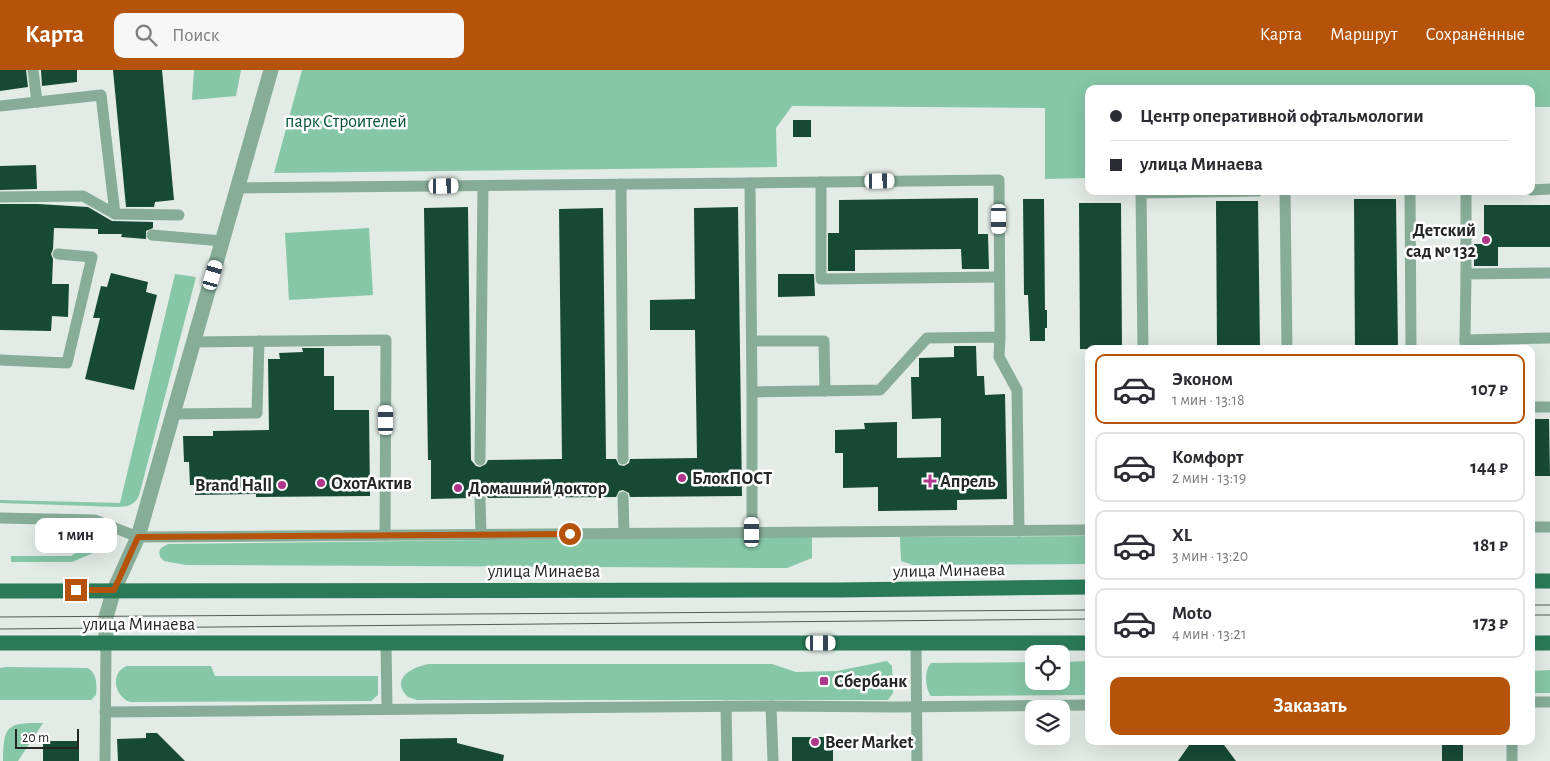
<!DOCTYPE html>
<html lang="ru">
<meta charset="utf-8">
<style>
:root{--surface:#fff;--page:#f7f7f7;--text:#2b2b33;--muted:#7c7c81;--line:#e1e1e2;--accent:#b45309}
body{margin:0;font-family:"Alegreya Sans",sans-serif;background:var(--page);color:var(--text);height:100vh;display:flex;flex-direction:column;font-size:19px;white-space:nowrap}
*{box-sizing:border-box;margin:0}
p{font-size:16px;color:var(--muted)}
.icon{flex:none;width:28px;height:28px;fill:none;stroke:currentColor;stroke-width:2;stroke-linecap:round;stroke-linejoin:round}
.map{position:relative;flex:1;overflow:hidden}
.drawer{position:absolute;left:1085px;top:275px;width:450px;height:400px;display:flex;flex-direction:column;background:var(--surface);border-radius:10px;box-shadow:0 5px 20px #0002}
.drawer>*{flex:none}
.banner{position:absolute;left:1085px;top:15px;width:450px;height:110px;border-radius:10px;box-shadow:0 5px 20px #0002;display:grid;align-content:center;height:110px;padding:0 25px;background:var(--surface)}
.buttons{position:absolute;left:1025px;top:575px;display:grid;gap:10px}
.buttons a{display:grid;place-items:center;width:45px;height:45px;border-radius:10px;background:var(--surface);box-shadow:0 5px 20px #0002;font-size:25px}
.scale{position:absolute;left:15px;bottom:12px;width:64px;box-sizing:border-box;padding-left:5px;border:2px solid #232624;border-top:0;font-size:14px;line-height:18px;white-space:nowrap;color:#232624;-webkit-text-stroke:4px #fff;paint-order:stroke}
.end{position:absolute;width:22px;height:22px;margin:-11px;border:6px solid #b45309;background:#fff;box-shadow:0 0 0 2px #fff}
.from{border-radius:50%}
.bubble{position:absolute;height:35px;border-radius:10px;background:var(--surface);box-shadow:0 5px 20px #0002;font-size:16px;font-weight:700;line-height:35px;text-align:center}
.car{position:absolute;width:15px;height:30px;margin:-15px -8px;border-radius:6px;box-shadow:0 0 4px 1px #0007;background:linear-gradient(#fff 24%,#345 0 40%,#fff 0 76%,#345 0 86%,#fff 0)}
.banner b{display:flex;align-items:center;gap:18px;height:48px;font-size:19px}
.banner b+b{border-top:1px solid var(--line)}
.banner i{width:12px;height:12px;background:var(--text)}
ul{padding:9px 0 0;list-style:none}
li{display:flex;align-items:center;gap:15px;height:70px;margin:0 10px 8px;padding:0 15px;border:2px solid var(--line);border-radius:10px}
li div{flex:1}
li b{display:block;font-size:19px}
li em{font-style:normal;font-weight:700}
li.current{border-color:var(--accent)}
li>.icon{width:45px;height:45px;stroke-width:1.5}
.cta{display:flex;gap:10px;margin-top:auto;padding:10px 25px}
.cta a{flex:1;height:58px;border-radius:10px;background:var(--accent);color:#fff;font-size:20px;font-weight:700;line-height:58px;text-align:center}
header{display:flex;align-items:center;gap:30px;box-sizing:border-box;height:70px;padding:0 25px;background:var(--accent);color:#fff}
header strong{font-size:24px}
nav{display:flex;gap:28px;margin-inline-start:auto;font-size:18px}
.search{width:350px;height:45px;background:var(--page);display:flex;align-items:center;gap:12px;box-sizing:border-box;padding:0 18px;border-radius:10px;color:var(--muted);font-size:19px}
.map>svg:first-child{display:block}
.green{fill:#85c7a6}
.building{fill:#174a35}
.lines{fill:none;stroke-linecap:round;stroke-linejoin:round}
.lane{stroke:#87ad99;stroke-width:11}
.street{stroke:#87ad99;stroke-width:15}
.primary{stroke:#2a7a58;stroke-width:15}
.tram{stroke:#555956;stroke-width:1}
.route{stroke:#b45309;stroke-width:6}
.poi-dot{fill:#af368a;stroke:#fff;stroke-width:2}
.labels{text-anchor:middle;stroke-width:5;stroke-linejoin:round;paint-order:stroke}
.park-label{font-size:18px;fill:#005135;stroke:#fff}
.poi-label{font-size:18px;font-weight:bold;fill:#232624;stroke:#fff;text-anchor:start}
.street-label{font-size:18px;fill:#232624;stroke:#fff}
</style>
<header>
<strong>Карта</strong>
<div class="search"><svg class="icon" aria-label="search" viewBox="0 0 24 24"><circle cx="10" cy="10" r="6"/><path d="M15 15l6 6"/></svg>Поиск</div>
<nav><a>Карта</a><a>Маршрут</a><a>Сохранённые</a></nav>
</header>
<div class="map">
<svg width="1550" height="691" viewBox="0 0 1550 691">
<rect width="100%" height="100%" fill="#e3ebe6"/>
<g class="green">
<path d="M 194,0 L 241,0 L 236,26 L 192,30 Z"/>
<path d="M 302,0 L 1550,0 L 1550,37 L 1531,37 L 1531,19 L 1089,19 L 1089,108 L 1045,109 L 1045,38 L 792,36 L 776,58 L 777,97 L 274,103 Z"/>
<path d="M 369,158 L 373,225 L 289,230 L 285,163 Z"/>
<path d="M 175,204 L 196,207 L 139,426 C 134,435 129,436 119,437 L 0,433 L 0,430 L 120,433 Z"/>
<path d="M 812,466 L 812,488 L 787,498 L 186,495 L 164,491 C 159,487 158,483 161,478 L 168,474 Z"/>
<path d="M 1089,466 L 1089,494 L 913,495 L 901,491 L 900,467 Z"/>
<path d="M 96,471 L 102,475 L 98,481 L 72,492 L 11,492 L 11,486 L 71,486 Z"/>
<path d="M 887,591 L 892,596 L 893,623 L 888,630 L 417,630 L 408,627 C 389,609 413,596 430,594 L 772,594 L 796,602 L 837,601 Z"/>
<path d="M 1089,591 L 1089,625 L 931,626 C 925,618 924,600 931,593 L 1034,592 L 1034,611 L 1061,611 L 1061,592 Z"/>
<path d="M 127,596 L 211,596 L 215,606 L 378,606 L 378,625 L 371,631 L 364,631 L 130,632 C 115,627 109,603 127,596 Z"/>
<path d="M 6,597 L 88,598 C 97,604 97,615 96,625 L 91,630 L 0,630 L 0,598 Z"/>
<path d="M 1550,600 L 1550,623 L 1531,623 L 1531,601 Z"/>
<path d="M 43,653 L 18,691 L 3,691 C 3,654 8,653 43,653 Z"/>
</g>
<g class="building">
<path d="M 0,0 L 26,0 L 28,17 L 0,21 Z"/>
<path d="M 41,0 L 77,0 L 77,12 L 42,16 Z"/>
<path d="M 113,0 L 162,0 L 174,130 L 155,132 L 154,137 L 126,137 Z"/>
<rect x="793" y="50" width="18" height="17"/>
<path d="M 36,95 L 37,119 L 0,120 L 0,96 Z"/>
<path d="M 978,128 L 978,164 L 988,164 L 989,199 L 962,199 L 961,179 L 855,180 L 855,201 L 828,201 L 828,163 L 839,163 L 839,130 Z"/>
<path d="M 1023,129 L 1044,129 L 1045,240 L 1047,240 L 1047,258 L 1045,258 L 1045,271 L 1030,271 L 1028,225 L 1024,225 Z"/>
<path d="M 1354,129 L 1396,129 L 1398,279 L 1355,279 Z"/>
<path d="M 1216,131 L 1258,131 L 1260,279 L 1217,279 Z"/>
<path d="M 1079,133 L 1121,133 L 1122,279 L 1080,279 Z"/>
<path d="M 0,134 L 38,134 L 88,137 L 112,151 L 153,152 L 153,158 L 146,161 L 146,169 L 121,167 L 122,164 L 98,164 L 98,159 L 54,158 L 53,179 L 51,184 L 53,189 L 52,214 L 69,214 L 68,247 L 52,246 L 51,261 L 0,260 Z"/>
<path d="M 1484,135 L 1550,135 L 1550,177 L 1498,177 L 1498,196 L 1474,196 L 1474,174 L 1484,174 Z"/>
<path d="M 468,137 L 471,390 L 476,396 L 480,397 L 486,394 L 488,390 L 562,389 L 559,139 L 603,138 L 606,389 L 616,389 L 619,395 L 624,396 L 629,393 L 630,389 L 697,388 L 695,260 L 650,260 L 650,230 L 695,229 L 694,138 L 738,137 L 742,426 L 630,427 L 629,423 L 623,420 L 619,421 L 616,427 L 488,428 L 486,424 L 480,421 L 476,422 L 472,428 L 431,429 L 431,390 L 428,390 L 424,138 Z"/>
<path d="M 111,203 L 148,212 L 146,222 L 157,225 L 134,320 L 85,309 L 100,248 L 93,248 L 101,216 L 107,217 Z"/>
<path d="M 778,204 L 814,204 L 815,226 L 778,227 Z"/>
<path d="M 954,276 L 976,276 L 977,306 L 984,306 L 985,325 L 1005,324 L 1007,429 L 957,430 L 957,440 L 878,441 L 878,417 L 843,418 L 843,383 L 835,383 L 835,360 L 865,359 L 864,353 L 897,352 L 897,388 L 941,387 L 941,348 L 912,349 L 911,307 L 919,307 L 919,288 L 954,287 Z"/>
<path d="M 302,278 L 324,278 L 324,306 L 334,306 L 334,340 L 369,340 L 370,426 L 256,427 L 256,424 L 195,425 L 195,415 L 190,415 L 189,392 L 184,392 L 183,366 L 213,366 L 213,361 L 269,360 L 268,289 L 280,289 L 279,283 L 303,282 Z"/>
<path d="M 1531,349 L 1549,349 L 1550,406 L 1531,406 Z"/>
<path d="M 146,663 L 157,663 L 185,691 L 118,691 L 117,669 L 146,668 Z"/>
<rect x="792" y="667" width="41" height="24"/>
<path d="M 457,668 L 457,673 L 504,685 L 503,691 L 400,691 L 400,669 Z"/>
<rect x="43" y="671" width="36" height="20"/>
<path d="M 1192,671 L 1221,671 L 1236,691 L 1178,691 Z"/>
<rect x="1442" y="671" width="21" height="20"/>
</g>
<g class="lines">
<g class="lane">
<path d="M 33,0 L 37,32"/>
<path d="M 0,36 L 101,25 L 115,144"/>
<path d="M 821,112 L 821,209 L 999,207"/>
<path d="M 621,114 L 623,389"/>
<path d="M 237,118 L 750,113"/>
<path d="M 1531,120 L 1550,119"/>
<path d="M 1285,121 L 1287,279"/>
<path d="M 1410,121 L 1411,279"/>
<path d="M 0,127 L 83,126 L 115,144 L 179,145"/>
<path d="M 152,165 L 222,171"/>
<path d="M 1466,204 L 1466,121"/>
<path d="M 1000,267 L 927,268 L 880,320 L 752,322 L 750,113 L 999,110 L 1000,267 L 999,287 L 1017,320 L 1019,461"/>
<path d="M 1465,270 L 1466,204 L 1550,203"/>
<path d="M 752,271 L 824,271 L 825,321"/>
<path d="M 194,272 L 386,270 L 385,465"/>
<path d="M 1143,279 L 1141,123 L 1258,121"/>
<path d="M 1465,279 L 1465,270 L 1550,268"/>
<path d="M 0,290 L 67,293 L 92,187 L 58,184"/>
<path d="M 1531,337 L 1550,337"/>
<path d="M 173,344 L 257,343 L 259,271"/>
<path d="M 480,390 L 483,116"/>
<path d="M 623,427 L 624,463"/>
<path d="M 480,428 L 481,464"/>
<path d="M 0,448 L 95,450 L 138,467 L 1089,460"/>
<path d="M 1531,457 L 1550,457"/>
<path d="M 752,462 L 752,322"/>
<path d="M 386,573 L 387,639"/>
<path d="M 916,573 L 917,691"/>
<path d="M 1531,632 L 1550,632"/>
<path d="M 726,636 L 727,691"/>
<path d="M 771,636 L 773,691"/>
<path d="M 105,642 L 771,636 L 895,637 L 1089,635"/>
<path d="M 1512,671 L 1512,691"/>
<path d="M 105,691 L 106,573"/>
</g>
<path class="street" d="M 106,573 L 106,547 L 114,520 L 138,467 L 271,0"/>
<g class="primary">
<path d="M 1531,511 L 1550,511"/>
<path d="M 0,521 L 838,520 L 1089,517"/>
<path d="M 0,573 L 1089,573"/>
<path d="M 1531,573 L 1550,573"/>
</g>
<g class="tram">
<path d="M 1531,535 L 1550,535"/>
<path d="M 1531,545 L 1550,545"/>
<path d="M 0,547 L 1089,540"/>
<path d="M 0,559 L 1089,549"/>
</g>
</g>
<g class="lines">
<path class="route" d="M 76,520 L 114,520 L 138,467 L 570,464"/>
</g>
<g class="poi-dot">
<circle cx="1486" cy="170" r="5"/>
<circle cx="682" cy="408" r="5"/>
<path d="M927.5 403.5h5v5h5v5h-5v5h-5v-5h-5v-5h5z"/>
<circle cx="321" cy="413" r="5"/>
<circle cx="282" cy="415" r="5"/>
<circle cx="458" cy="418" r="5"/>
<rect x="819" y="606" width="10" height="10" rx="2.5"/>
<circle cx="815" cy="672" r="5"/>
</g>
<g class="labels">
<g class="park-label">
<text x="346" y="57">парк Строителей</text>
</g>
<g class="poi-label">
<text x="1476" y="166" text-anchor="end">Детский<tspan x="1476" dy="21">сад № 132</tspan></text>
<text x="692" y="414">БлокПОСТ</text>
<text x="940" y="417">Апрель</text>
<text x="331" y="419">ОхотАктив</text>
<text x="272" y="421" text-anchor="end">Brand Hall</text>
<text x="468" y="424">Домашний доктор</text>
<text x="834" y="617">Сбербанк</text>
<text x="825" y="678">Beer Market</text>
</g>
<g class="street-label">
<text transform="translate(949 500) rotate(-1)" y="6">улица Минаева</text>
<text x="544" y="507">улица Минаева</text>
<text x="139" y="560">улица Минаева</text>
</g>
</g>
</svg>
<div class="buttons">
<a><svg class="icon" aria-label="locate" viewBox="0 0 24 24"><circle cx="12" cy="12" r="6"/><path d="M12 2v4M12 18v4M2 12h4M18 12h4"/></svg></a>
<a><svg class="icon" aria-label="layers" viewBox="0 0 24 24"><path d="M12 4l9 5-9 5-9-5zM3 14l9 5 9-5"/></svg></a>
</div>
<div class="scale">20 m</div>
<i class="end from" style="left:570px;top:464px"></i>
<i class="end" style="left:76px;top:520px"></i>
<div class="bubble" style="left:35px;top:448px;width:82px">1 мин</div>
<i class="car" style="left:880px;top:111px;rotate:89deg"></i>
<i class="car" style="left:444px;top:116px;rotate:89deg"></i>
<i class="car" style="left:999px;top:149px;rotate:180deg"></i>
<i class="car" style="left:213px;top:205px;rotate:16deg"></i>
<i class="car" style="left:386px;top:350px;rotate:0deg"></i>
<i class="car" style="left:752px;top:462px;rotate:0deg"></i>
<i class="car" style="left:821px;top:573px;rotate:90deg"></i>
<div class="banner">
<b><i class="from"></i>Центр оперативной офтальмологии</b>
<b><i></i>улица Минаева</b>
</div>
<section class="drawer">
<ul>
<li class="current"><svg class="icon" aria-label="car" viewBox="0 0 24 24"><path d="M5 17H2v-5l4-1 3-4h7l3 4 3 1v5h-3M9 17h6M6 11h13"/><circle cx="7" cy="17" r="2"/><circle cx="17" cy="17" r="2"/></svg><div><b>Эконом</b><p>1 мин · 13:18</p></div><em>107 ₽</em></li>
<li><svg class="icon" aria-label="car" viewBox="0 0 24 24"><path d="M5 17H2v-5l4-1 3-4h7l3 4 3 1v5h-3M9 17h6M6 11h13"/><circle cx="7" cy="17" r="2"/><circle cx="17" cy="17" r="2"/></svg><div><b>Комфорт</b><p>2 мин · 13:19</p></div><em>144 ₽</em></li>
<li><svg class="icon" aria-label="car" viewBox="0 0 24 24"><path d="M5 17H2v-5l4-1 3-4h7l3 4 3 1v5h-3M9 17h6M6 11h13"/><circle cx="7" cy="17" r="2"/><circle cx="17" cy="17" r="2"/></svg><div><b>XL</b><p>3 мин · 13:20</p></div><em>181 ₽</em></li>
<li><svg class="icon" aria-label="car" viewBox="0 0 24 24"><path d="M5 17H2v-5l4-1 3-4h7l3 4 3 1v5h-3M9 17h6M6 11h13"/><circle cx="7" cy="17" r="2"/><circle cx="17" cy="17" r="2"/></svg><div><b>Moto</b><p>4 мин · 13:21</p></div><em>173 ₽</em></li>
</ul>
<div class="cta"><a>Заказать</a></div>
</section>
</div>
